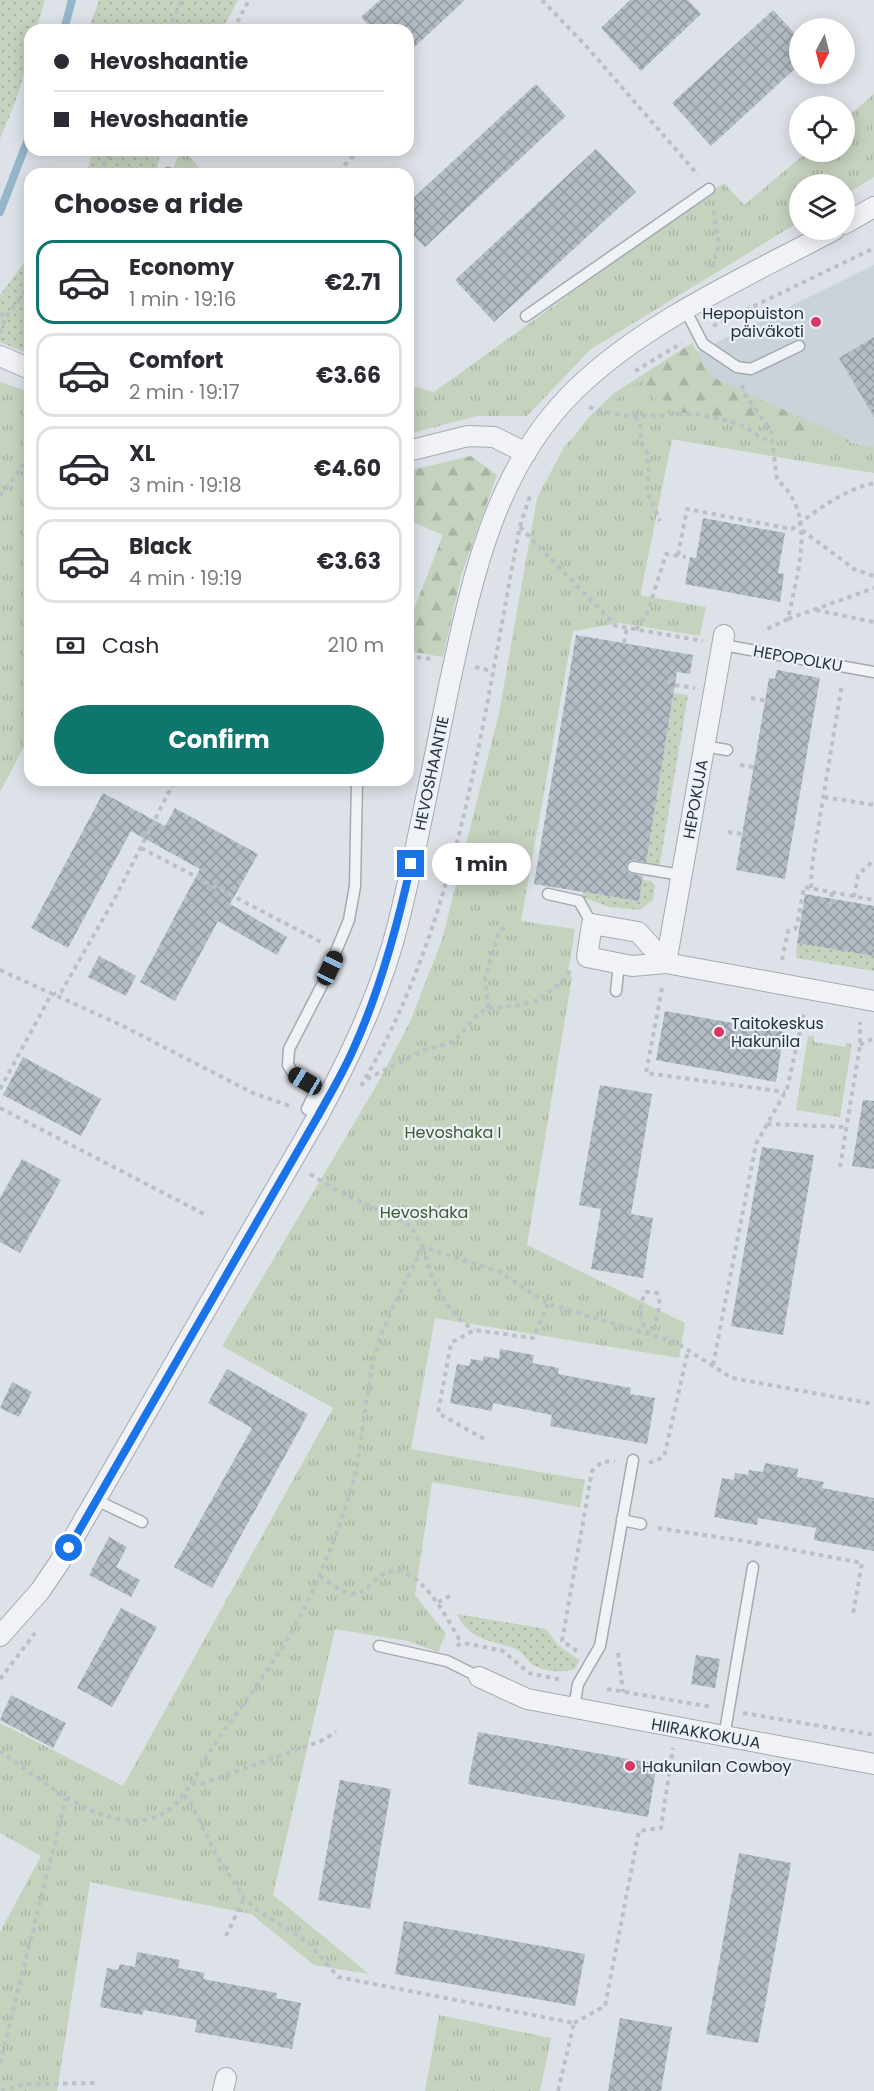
<!DOCTYPE html>
<meta charset="utf-8">
<style>
:root{--surface:#fff;--page:#f7f7f7;--text:#2b2b33;--muted:#7c7c81;--line:#e1e1e2;--accent:#0f766e}
body{margin:0;font-family:Poppins,sans-serif;background:var(--page);color:var(--text);height:100vh;display:flex;flex-direction:column;font-size:22px;white-space:nowrap}
*{box-sizing:border-box;margin:0}
p{font-size:20px;color:var(--muted)}
.icon{flex:none;width:33px;height:33px;fill:none;stroke:currentColor;stroke-width:2;stroke-linecap:round;stroke-linejoin:round}
.map{position:relative;flex:1;overflow:hidden}
.side{position:absolute;left:24px;top:168px;width:390px;height:618px;display:flex;flex-direction:column;background:var(--surface);border-radius:18px;box-shadow:0 3px 15px #0003}
.side>*{flex:none}
.guide{position:absolute;left:24px;top:24px;width:390px;height:132px;border-radius:18px;box-shadow:0 3px 15px #0003;display:grid;align-content:center;height:132px;padding:0 30px;background:var(--surface)}
.needle{width:39px;rotate:187deg}
.fabs{position:absolute;left:789px;top:18px;display:grid;gap:12px}
.fabs a{display:grid;place-items:center;width:66px;height:66px;border-radius:50%;background:var(--surface);box-shadow:0 3px 15px #0003;font-size:30px}
.end{position:absolute;width:27px;height:27px;margin:-14px;border:8px solid #1a73e8;background:#fff;box-shadow:0 0 0 3px #fff}
.from{border-radius:50%}
.bubble{position:absolute;height:42px;border-radius:21px;background:var(--surface);box-shadow:0 3px 15px #0003;font-size:20px;font-weight:700;line-height:42px;text-align:center}
.car{position:absolute;width:18px;height:36px;margin:-18px -9px;border-radius:8px;box-shadow:0 0 4px 2px #0007;background:linear-gradient(#222 24%,#8ab4d8 0 40%,#222 0 76%,#8ab4d8 0 86%,#222 0)}
.guide b{display:flex;align-items:center;gap:21px;height:57px;font-size:22px}
.guide b+b{border-top:2px solid var(--line)}
.guide i{width:15px;height:15px;background:var(--text)}
ul{padding:0;list-style:none}
li{display:flex;align-items:center;gap:18px;height:84px;margin:0 12px 9px;padding:0 18px;border:3px solid var(--line);border-radius:18px}
li div{flex:1}
li b{display:block;font-size:22px}
li em{font-style:normal;font-weight:700}
li.on{border-color:var(--accent)}
li>.icon{width:54px;height:54px;stroke-width:1.5}
h2{padding:0 30px;font-size:27px;line-height:72px}
.pay{display:flex;align-items:center;gap:15px;height:66px;padding:0 30px;font-size:22px}
.pay p{margin-inline-start:auto}
.cta{display:flex;gap:12px;margin-top:auto;padding:12px 30px}
.cta a{flex:1;height:69px;border-radius:36px;background:var(--accent);color:#fff;font-size:24px;font-weight:700;line-height:69px;text-align:center}
.map>svg:first-child{display:block}
.built{fill:#cad2da}
.grass{fill:url(#grass-dots)}
.forest{fill:url(#forest-firs)}
.park{fill:url(#park-tufts)}
.lines{fill:none;stroke-linecap:round;stroke-linejoin:round}
.stream{stroke:#95b5cb;stroke-width:8}
.building{fill:url(#building-cross-hatch)}
.service-casing{stroke:#a2aab2;stroke-width:13}
.minor-casing{stroke:#a2aab2;stroke-width:22}
.path{stroke:#bbc0c6;stroke-width:4;stroke-dasharray:4.5 4.5;stroke-linecap:butt}
.service{stroke:#f0f2f6;stroke-width:10}
.minor{stroke:#f0f2f6;stroke-width:20}
.route{stroke:#1a73e8;stroke-width:8}
.poi-dot{fill:#d73762;stroke:#ecf1f5;stroke-width:2}
.labels{text-anchor:middle;stroke-width:4.5;stroke-linejoin:round;paint-order:stroke}
.poi-label{font-size:16px;fill:#25323f;stroke:#ecf1f5;text-anchor:start}
.street-label{font-size:16px;fill:#25323f;stroke:#ecf1f5}
.park-label{font-size:16px;fill:#3e5c31;stroke:#ecf1f5}
</style>
<div class="map">
<svg width="874" height="2091" viewBox="0 0 874 2091">
<defs>
<pattern id="grass-dots" width="8" height="8" patternUnits="userSpaceOnUse" patternTransform="scale(1.5)"><rect width="8" height="8" fill="#c5d2bd"/><path d="M2 2h.1M6 6h.1" fill="none" stroke="#a9b5a4" stroke-width="1.8" stroke-linecap="round"/></pattern>
<pattern id="forest-firs" width="22" height="20" patternUnits="userSpaceOnUse" patternTransform="scale(1.5)"><rect width="22" height="20" fill="#c5d2bd"/><path d="M5 1l3.5 6h-7zM16 11l3.5 6h-7z" fill="#a9b5a4"/></pattern>
<pattern id="park-tufts" width="24" height="20" patternUnits="userSpaceOnUse" patternTransform="scale(1.5)"><rect width="24" height="20" fill="#c5d2bd"/><path d="M3 7l-1-3M5 7V3M7 7l1-3M15 17l-1-3M17 17v-4M19 17l1-3" fill="none" stroke="#a9b5a4"/></pattern>
<pattern id="building-cross-hatch" width="8" height="8" patternUnits="userSpaceOnUse" patternTransform="scale(1.5)"><rect width="8" height="8" fill="#b3bcc5"/><path d="M0 0l8 8M0 8l8-8" fill="none" stroke="#9199a1"/></pattern>
</defs>
<rect width="100%" height="100%" fill="#dde2e8"/>
<path class="built" d="M 874,265 L 874,447 L 662,409 L 642,379 Z"/>
<g class="grass">
<path d="M 0,0 L 45,0 L 36,30 L 30,30 C 30,68 15,104 0,139 Z"/>
<path d="M 99,0 L 238,0 L 222,30 L 88,30 Z"/>
<path d="M 93,150 L 161,150 L 156,174 L 86,174 Z"/>
<path d="M 30,255 L 30,354 L 0,342 L 0,295 Z"/>
<path d="M 674,693 L 688,695 L 660,863 L 654,868 L 645,866 Z"/>
<path d="M 643,880 L 651,881 L 655,885 L 653,900 L 640,910 L 609,907 L 582,897 L 583,892 L 639,901 Z"/>
<path d="M 797,943 L 874,956 L 874,971 L 796,958 Z"/>
<path d="M 457,1614 L 546,1629 L 558,1645 L 579,1660 L 575,1669 C 561,1673 546,1672 533,1665 C 527,1661 523,1652 516,1649 C 492,1640 469,1641 457,1614 Z"/>
</g>
<g class="forest">
<path d="M 692,343 L 712,377 L 848,439 L 855,470 L 672,439 L 640,595 L 563,452 L 587,419 L 614,393 Z"/>
<path d="M 471,456 L 497,475 L 461,576 L 443,657 L 408,651 L 408,625 L 443,535 L 408,520 L 408,471 Z"/>
</g>
<g class="park">
<path d="M 874,94 L 874,177 L 845,195 L 844,184 L 800,184 L 799,222 L 591,349 L 527,416 L 477,416 L 408,434 L 408,385 L 434,392 L 724,183 L 744,205 L 807,152 L 844,152 L 845,119 Z"/>
<path d="M 181,150 L 184,150 L 204,174 L 171,174 Z"/>
<path d="M 642,379 L 662,409 L 874,447 L 874,473 L 672,439 L 640,595 L 706,607 L 700,636 L 620,623 L 573,631 L 521,921 L 575,929 L 568,973 L 572,977 L 527,1245 L 685,1323 L 679,1358 L 435,1318 L 411,1449 L 585,1480 L 580,1507 L 432,1482 L 415,1595 L 446,1634 L 438,1652 L 408,1641 L 335,1629 L 273,1895 L 369,1974 L 314,1965 L 251,1914 L 90,1882 L 57,2091 L 0,2091 L 0,1932 L 41,1856 L 0,1833 L 0,1723 L 123,1786 L 333,1408 L 222,1346 L 375,1088 L 410,1022 L 442,940 L 499,713 L 537,498 L 564,447 L 589,420 Z"/>
<path d="M 0,382 L 30,392 L 30,735 L 0,792 Z"/>
<path d="M 808,1036 L 814,1036 L 814,1042 L 846,1047 L 846,1043 L 852,1044 L 840,1117 L 796,1110 Z"/>
<path d="M 439,2015 L 551,2038 L 540,2091 L 425,2091 Z"/>
</g>
<g class="lines">
<g class="stream">
<path d="M 64,30 L 72,0"/>
<path d="M 0,212 L 30,134"/>
</g>
</g>
<g class="building">
<path d="M 380,0 L 465,0 L 408,53 L 408,30 L 373,30 L 361,17 Z"/>
<path d="M 630,0 L 688,0 L 701,14 L 641,71 L 601,28 Z"/>
<path d="M 773,10 L 800,39 L 800,64 L 711,146 L 672,103 Z"/>
<path d="M 536,84 L 566,116 L 425,247 L 408,230 L 408,203 Z"/>
<path d="M 596,149 L 636,192 L 494,322 L 455,280 Z"/>
<path d="M 874,337 L 874,417 L 839,358 Z"/>
<path d="M 703,518 L 785,533 L 778,573 L 784,574 L 780,602 L 685,584 L 690,557 L 696,558 Z"/>
<path d="M 576,635 L 693,655 L 690,674 L 677,672 L 646,862 L 631,860 L 626,865 L 629,873 L 643,876 L 639,901 L 534,884 Z"/>
<path d="M 777,670 L 820,678 L 785,879 L 736,870 L 769,678 L 775,679 Z"/>
<path d="M 103,793 L 165,826 L 175,808 L 258,854 L 230,904 L 287,937 L 277,955 L 218,921 L 175,1001 L 140,982 L 200,869 L 131,831 L 68,948 L 31,928 Z"/>
<path d="M 805,894 L 874,906 L 874,956 L 797,943 Z"/>
<path d="M 99,956 L 136,976 L 126,996 L 88,977 Z"/>
<path d="M 665,1011 L 784,1032 L 776,1082 L 656,1060 Z"/>
<path d="M 23,1057 L 101,1099 L 81,1136 L 3,1095 Z"/>
<path d="M 600,1085 L 652,1094 L 631,1214 L 653,1218 L 643,1278 L 591,1269 L 601,1209 L 579,1205 Z"/>
<path d="M 863,1100 L 874,1101 L 874,1169 L 852,1166 Z"/>
<path d="M 762,1147 L 814,1155 L 783,1335 L 731,1326 Z"/>
<path d="M 22,1159 L 61,1180 L 20,1253 L 0,1242 L 0,1198 Z"/>
<path d="M 500,1349 L 534,1355 L 532,1363 L 559,1368 L 558,1374 L 631,1388 L 630,1394 L 655,1398 L 647,1444 L 550,1426 L 552,1415 L 493,1403 L 492,1411 L 450,1403 L 457,1364 L 469,1366 L 471,1359 L 483,1361 L 484,1356 L 499,1359 Z"/>
<path d="M 227,1369 L 308,1414 L 212,1588 L 174,1567 L 252,1428 L 208,1403 Z"/>
<path d="M 12,1382 L 32,1392 L 19,1417 L 0,1408 Z"/>
<path d="M 765,1463 L 798,1469 L 797,1477 L 824,1482 L 822,1488 L 874,1498 L 874,1551 L 814,1540 L 816,1528 L 758,1518 L 757,1525 L 714,1517 L 722,1478 L 734,1480 L 735,1473 L 748,1475 L 749,1470 L 763,1472 Z"/>
<path d="M 109,1537 L 127,1547 L 116,1567 L 140,1580 L 131,1597 L 89,1575 Z"/>
<path d="M 121,1608 L 157,1627 L 112,1707 L 77,1688 Z"/>
<path d="M 696,1655 L 720,1659 L 715,1688 L 691,1684 Z"/>
<path d="M 11,1695 L 66,1723 L 53,1748 L 0,1720 Z"/>
<path d="M 478,1732 L 657,1764 L 648,1817 L 468,1784 Z"/>
<path d="M 340,1780 L 391,1789 L 370,1909 L 318,1900 Z"/>
<path d="M 739,1853 L 791,1863 L 758,2043 L 706,2034 Z"/>
<path d="M 404,1921 L 585,1954 L 575,2006 L 395,1974 Z"/>
<path d="M 137,1952 L 180,1960 L 178,1968 L 205,1973 L 203,1979 L 277,1993 L 276,1998 L 301,2003 L 292,2049 L 195,2032 L 197,2020 L 144,2010 L 142,2015 L 100,2007 L 107,1968 L 118,1970 L 120,1964 L 135,1967 Z"/>
<path d="M 620,2018 L 672,2027 L 661,2091 L 608,2091 Z"/>
</g>
<g class="lines">
<g class="service-casing">
<g id="service">
<path d="M 167,174 L 168,173"/>
<path d="M 686,311 L 703,344 L 737,367 L 751,369 L 799,346"/>
<path d="M 526,316 L 709,189"/>
<path d="M 723,645 L 874,672"/>
<path d="M 704,746 L 727,750"/>
<path d="M 633,867 L 681,875"/>
<path d="M 548,894 L 579,901 L 592,924"/>
<path d="M 616,991 L 619,964"/>
<path d="M 318,1116 L 307,1109 L 317,1088 L 293,1073 L 288,1065 L 289,1049 L 322,985 L 349,920 L 355,886 L 357,780"/>
<path d="M 96,1500 L 142,1522"/>
<path d="M 622,1520 L 641,1524"/>
<path d="M 379,1646 L 447,1661 L 479,1677"/>
<path d="M 574,1708 L 578,1684 L 600,1646 L 633,1460"/>
<path d="M 724,1737 L 753,1567"/>
</g>
</g>
<g class="minor-casing">
<g id="minor">
<path d="M 844,224 L 874,207"/>
<path d="M 0,356 L 30,369"/>
<path d="M 408,451 L 468,436 L 494,437 L 526,453"/>
<path d="M 724,635 L 666,963 L 874,1001"/>
<path d="M 592,924 L 638,932 L 666,963 L 632,966 L 587,957 Z"/>
<path d="M 0,1636 L 40,1591 L 59,1563 L 318,1116 C 352,1053 382,990 399,920 C 418,843 433,764 449,686 C 472,579 494,469 575,390 C 644,322 748,276 834,230"/>
<path d="M 479,1677 L 527,1699 L 874,1764"/>
<path d="M 223,2091 L 226,2078"/>
</g>
</g>
<g class="path">
<path d="M 542,0 L 587,47 L 698,175"/>
<path d="M 168,30 L 182,0"/>
<path d="M 233,30 L 249,0"/>
<path d="M 338,172 L 359,150"/>
<path d="M 99,174 L 112,150"/>
<path d="M 712,268 L 719,245 L 713,208"/>
<path d="M 0,313 L 6,317"/>
<path d="M 713,326 L 874,248"/>
<path d="M 0,333 L 6,317 L 30,285"/>
<path d="M 635,371 L 682,343"/>
<path d="M 742,385 L 744,393 L 771,431 L 777,480 C 818,513 797,574 788,619 L 763,631"/>
<path d="M 589,407 C 624,421 658,414 693,414 C 699,414 733,422 739,424 C 750,428 756,437 771,441"/>
<path d="M 635,417 L 640,423 L 641,441 L 647,453 L 649,472 L 647,491 L 660,521"/>
<path d="M 0,496 L 30,456"/>
<path d="M 520,527 L 616,626 L 703,641"/>
<path d="M 802,530 L 854,569 L 874,576"/>
<path d="M 678,555 L 687,509 L 792,529 C 817,510 843,490 874,483"/>
<path d="M 816,610 L 874,622"/>
<path d="M 788,619 L 874,588"/>
<path d="M 636,630 L 648,611 L 666,554 L 686,557"/>
<path d="M 624,643 L 627,628"/>
<path d="M 408,656 L 432,659"/>
<path d="M 475,667 L 492,671"/>
<path d="M 667,681 L 675,685 L 695,688"/>
<path d="M 751,698 L 771,702"/>
<path d="M 740,765 L 760,768"/>
<path d="M 824,797 L 874,805"/>
<path d="M 728,832 L 748,835"/>
<path d="M 141,848 L 321,942"/>
<path d="M 811,888 L 812,865 L 842,684"/>
<path d="M 854,897 L 858,875 L 874,860"/>
<path d="M 830,906 L 832,892"/>
<path d="M 782,960 L 788,931 L 795,929 L 797,925 L 804,887 L 874,900"/>
<path d="M 0,970 L 121,1025 L 253,1093 L 290,1106"/>
<path d="M 662,988 L 646,1073 L 785,1092"/>
<path d="M 488,1008 L 485,977 L 499,933 L 505,926"/>
<path d="M 860,1045 L 874,1038"/>
<path d="M 367,1079 L 422,1051 L 455,1041 L 478,1014 L 488,1008 L 516,1006 L 539,1000 L 565,979 L 570,971"/>
<path d="M 361,1086 C 461,918 483,714 520,526 L 531,493"/>
<path d="M 0,1089 L 51,995 L 61,992 L 114,900 L 175,780"/>
<path d="M 0,1108 L 206,1215"/>
<path d="M 767,1124 L 846,1127"/>
<path d="M 840,1167 L 860,1045 L 860,1022"/>
<path d="M 310,1174 L 336,1190 L 410,1225 L 423,1247 L 500,1272 L 548,1304 L 675,1342 L 732,1378 L 874,1404"/>
<path d="M 423,1247 C 432,1281 443,1310 474,1330"/>
<path d="M 650,1334 C 638,1322 638,1306 646,1292 L 657,1293 C 664,1307 653,1320 654,1335"/>
<path d="M 713,1365 L 756,1144 L 787,1089 L 804,1013"/>
<path d="M 484,1439 L 438,1413 L 451,1343 L 474,1330 L 533,1338 L 548,1304"/>
<path d="M 649,1463 L 664,1457 L 688,1351"/>
<path d="M 658,1528 L 757,1543 L 756,1551"/>
<path d="M 757,1543 L 862,1563 L 853,1614"/>
<path d="M 320,1576 C 329,1582 343,1594 353,1594 C 368,1594 374,1576 388,1572 C 420,1563 449,1621 461,1643"/>
<path d="M 438,1602 L 452,1595"/>
<path d="M 457,1646 L 461,1643 L 470,1644 L 503,1651 L 529,1673 L 562,1680"/>
<path d="M 577,1651 L 562,1641 L 592,1471 L 602,1462 L 615,1461"/>
<path d="M 618,1653 L 623,1692"/>
<path d="M 0,1679 L 35,1633"/>
<path d="M 607,1689 L 712,1707"/>
<path d="M 743,1713 L 874,1735"/>
<path d="M 0,1751 C 37,1777 95,1827 144,1820 C 182,1814 194,1775 213,1747 C 242,1704 277,1661 301,1615 C 320,1577 336,1537 349,1497 C 363,1453 363,1404 374,1359 C 384,1319 405,1283 423,1247"/>
<path d="M 192,1783 L 201,1784 L 321,1741 L 336,1732"/>
<path d="M 184,1795 L 193,1807 L 216,1855 L 244,1898 L 260,1912 L 308,1942 L 338,1977 L 574,2023 L 558,2091"/>
<path d="M 226,1936 L 244,1898"/>
<path d="M 574,2023 L 605,2006 L 639,1831 L 661,1828 L 673,1748"/>
<path d="M 0,2063 L 66,1798"/>
<path d="M 1,2091 L 25,2084 L 97,2083"/>
</g>
<use href="#service" class="service"/>
<use href="#minor" class="minor"/>
</g>
<g class="lines">
<path class="route" d="M 69,1548 L 318,1116 C 330,1094 343,1073 353,1050 C 380,991 397,928 411,864"/>
</g>
<g class="poi-dot">
<circle cx="816" cy="322" r="6"/>
<circle cx="719" cy="1032" r="6"/>
<circle cx="630" cy="1766" r="6"/>
</g>
<g class="labels">
<g class="poi-label">
<text x="804" y="319" text-anchor="end">Hepopuiston<tspan x="804" dy="18">päiväkoti</tspan></text>
<text x="731" y="1029">Taitokeskus<tspan x="731" dy="18">Hakunila</tspan></text>
<text x="642" y="1772">Hakunilan Cowboy</text>
</g>
<g class="street-label">
<text transform="translate(798 658) rotate(10)" y="6">HEPOPOLKU</text>
<text transform="translate(431 773) rotate(-78)" y="6">HEVOSHAANTIE</text>
<text transform="translate(695 799) rotate(-80)" y="6">HEPOKUJA</text>
<text transform="translate(706 1733) rotate(10)" y="6">HIIRAKKOKUJA</text>
</g>
<g class="park-label">
<text x="453" y="1138">Hevoshaka I</text>
<text x="424" y="1218">Hevoshaka</text>
</g>
</g>
</svg>
<div class="fabs">
<a><svg class="needle" viewBox="-14 -14 28 28"><path d="M0-13l5 13h-10z" fill="#e53935"/><path d="M0 13l5-13h-10z" fill="#7c7c81"/></svg></a>
<a><svg class="icon" aria-label="locate" viewBox="0 0 24 24"><circle cx="12" cy="12" r="6"/><path d="M12 2v4M12 18v4M2 12h4M18 12h4"/></svg></a>
<a><svg class="icon" aria-label="layers" viewBox="0 0 24 24"><path d="M12 4l9 5-9 5-9-5zM3 14l9 5 9-5"/></svg></a>
</div>
<i class="end from" style="left:69px;top:1548px"></i>
<i class="end" style="left:411px;top:864px"></i>
<div class="bubble" style="left:432px;top:843px;width:99px">1 min</div>
<i class="car" style="left:330px;top:968px;rotate:25deg"></i>
<i class="car" style="left:305px;top:1081px;rotate:301deg"></i>
<div class="guide">
<b><i class="from"></i>Hevoshaantie</b>
<b><i></i>Hevoshaantie</b>
</div>
<section class="side">
<h2>Choose a ride</h2>
<ul>
<li class="on"><svg class="icon" aria-label="car" viewBox="0 0 24 24"><path d="M5 17H2v-5l4-1 3-4h7l3 4 3 1v5h-3M9 17h6M6 11h13"/><circle cx="7" cy="17" r="2"/><circle cx="17" cy="17" r="2"/></svg><div><b>Economy</b><p>1 min · 19:16</p></div><em>€2.71</em></li>
<li><svg class="icon" aria-label="car" viewBox="0 0 24 24"><path d="M5 17H2v-5l4-1 3-4h7l3 4 3 1v5h-3M9 17h6M6 11h13"/><circle cx="7" cy="17" r="2"/><circle cx="17" cy="17" r="2"/></svg><div><b>Comfort</b><p>2 min · 19:17</p></div><em>€3.66</em></li>
<li><svg class="icon" aria-label="car" viewBox="0 0 24 24"><path d="M5 17H2v-5l4-1 3-4h7l3 4 3 1v5h-3M9 17h6M6 11h13"/><circle cx="7" cy="17" r="2"/><circle cx="17" cy="17" r="2"/></svg><div><b>XL</b><p>3 min · 19:18</p></div><em>€4.60</em></li>
<li><svg class="icon" aria-label="car" viewBox="0 0 24 24"><path d="M5 17H2v-5l4-1 3-4h7l3 4 3 1v5h-3M9 17h6M6 11h13"/><circle cx="7" cy="17" r="2"/><circle cx="17" cy="17" r="2"/></svg><div><b>Black</b><p>4 min · 19:19</p></div><em>€3.63</em></li>
</ul>
<div class="pay"><svg class="icon" aria-label="cash" viewBox="0 0 24 24"><path d="M3 7h18v10H3z"/><circle cx="12" cy="12" r="2"/></svg>Cash<p>210 m</p></div>
<div class="cta"><a>Confirm</a></div>
</section>
</div>
